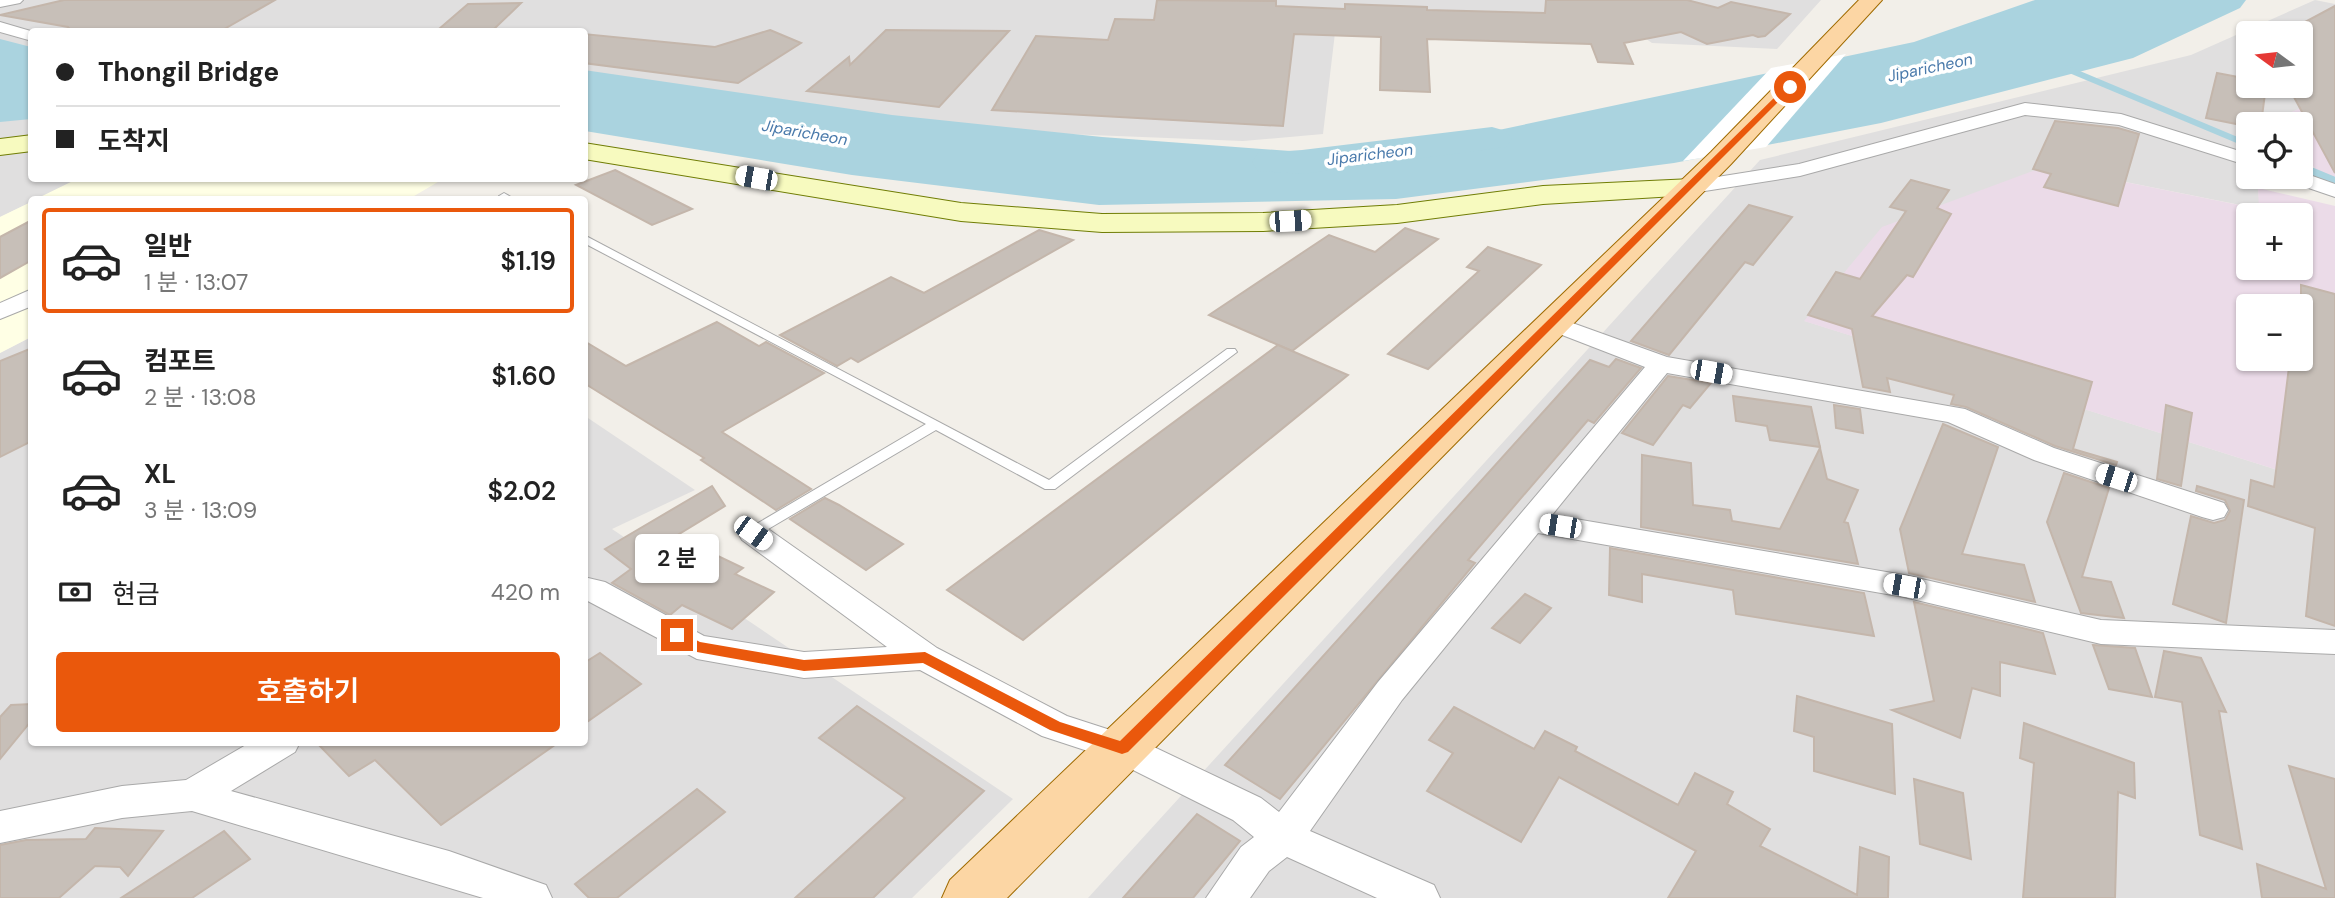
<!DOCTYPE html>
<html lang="ko">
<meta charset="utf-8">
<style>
:root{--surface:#fff;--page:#f6f6f6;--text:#222;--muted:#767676;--line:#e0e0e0;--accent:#ea580c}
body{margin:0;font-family:"DM Sans","Noto Sans KR",sans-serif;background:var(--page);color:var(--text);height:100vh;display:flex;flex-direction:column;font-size:26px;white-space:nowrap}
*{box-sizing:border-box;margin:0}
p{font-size:23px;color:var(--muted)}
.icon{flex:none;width:38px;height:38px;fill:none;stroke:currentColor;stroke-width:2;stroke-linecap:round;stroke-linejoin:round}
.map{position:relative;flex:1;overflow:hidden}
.details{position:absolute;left:28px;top:196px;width:560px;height:550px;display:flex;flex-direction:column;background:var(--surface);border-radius:7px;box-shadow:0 2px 5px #0004}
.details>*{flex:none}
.banner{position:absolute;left:28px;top:28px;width:560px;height:154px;border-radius:7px;box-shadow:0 2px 5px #0004;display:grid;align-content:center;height:154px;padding:0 28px;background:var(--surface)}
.needle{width:46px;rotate:285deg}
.fabs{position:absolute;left:2236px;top:21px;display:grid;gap:14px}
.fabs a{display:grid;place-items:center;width:77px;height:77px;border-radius:7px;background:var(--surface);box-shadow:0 2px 5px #0004;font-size:35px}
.end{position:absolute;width:32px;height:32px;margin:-16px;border:9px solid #ea580c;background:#fff;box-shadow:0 0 0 4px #fff}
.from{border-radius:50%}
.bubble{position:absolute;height:49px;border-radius:7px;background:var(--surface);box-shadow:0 2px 5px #0004;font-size:23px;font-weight:600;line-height:49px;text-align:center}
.car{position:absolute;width:21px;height:42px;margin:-21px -10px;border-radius:9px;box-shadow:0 0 5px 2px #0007;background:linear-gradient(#fff 24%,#345 0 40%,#fff 0 76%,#345 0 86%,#fff 0)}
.banner b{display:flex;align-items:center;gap:24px;height:66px;font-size:26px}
.banner b+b{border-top:2px solid var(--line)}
.banner i{width:18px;height:18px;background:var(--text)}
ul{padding:12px 0 0;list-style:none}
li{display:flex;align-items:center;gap:21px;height:105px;margin:0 14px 10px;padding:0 14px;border:4px solid transparent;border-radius:7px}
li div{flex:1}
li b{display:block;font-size:26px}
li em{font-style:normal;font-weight:600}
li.selected{border-color:var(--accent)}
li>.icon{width:63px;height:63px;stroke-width:1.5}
.pay{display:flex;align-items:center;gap:18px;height:77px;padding:0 28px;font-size:26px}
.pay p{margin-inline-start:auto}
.primary-button{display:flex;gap:14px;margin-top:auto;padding:14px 28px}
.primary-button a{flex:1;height:80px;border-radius:7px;background:var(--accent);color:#fff;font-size:28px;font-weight:600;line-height:80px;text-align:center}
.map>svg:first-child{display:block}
.residential{fill:#e0dfdf;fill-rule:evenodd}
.industrial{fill:#ebdbe8;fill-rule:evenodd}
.education{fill:#ffffe5}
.water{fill:#aad3df}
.pier{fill:#fff}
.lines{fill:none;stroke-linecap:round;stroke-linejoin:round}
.stream-far1{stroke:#aad3df;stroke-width:6}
.stream{stroke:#aad3df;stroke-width:8}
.river{fill:#aad3df;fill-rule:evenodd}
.building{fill:#c7bfb8;stroke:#c4b6ab;stroke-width:2}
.lane-casing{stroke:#a9a9a9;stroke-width:2}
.street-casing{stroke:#a9a9a9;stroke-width:2}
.secondary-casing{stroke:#707d05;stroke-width:2}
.primary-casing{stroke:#a06b00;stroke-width:2}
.lane{fill:#fff;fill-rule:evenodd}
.street{fill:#fff;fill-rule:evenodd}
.secondary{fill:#f7fabf;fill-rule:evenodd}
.primary{fill:#fcd6a4;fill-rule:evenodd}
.route{fill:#ea580c}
.labels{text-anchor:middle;stroke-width:7;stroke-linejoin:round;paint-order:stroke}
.far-water-label{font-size:16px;font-style:italic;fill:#4a7aab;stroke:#fff}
</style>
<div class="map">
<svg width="2335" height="898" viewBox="0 0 2335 898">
<rect width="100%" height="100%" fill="#f2efe9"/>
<g class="residential">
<path d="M 0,0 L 1821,0 L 1777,49 L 1652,43 L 1619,20 L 1337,16 L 1323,134 L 1243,141 L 919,128 L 585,72 L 584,32 L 32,32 L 31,91 L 0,97 Z"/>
<path d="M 2315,0 L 2335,4 L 2335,106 L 2285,115 L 2290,124 L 2249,124 L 2249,177 L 2257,177 L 2260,209 L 2046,166 L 1805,321 L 2335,488 L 2335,898 L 1088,898 L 1760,160 L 2191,55 ZM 2249,33 L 2301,33 L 2301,86 L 2249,86 Z"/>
<path d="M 0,109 L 31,112 L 32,178 L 79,179 L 0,217 Z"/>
<path d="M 31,337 L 32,742 L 584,742 L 585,416 L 695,490 L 612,529 L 1013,799 L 912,898 L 0,898 L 0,353 Z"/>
</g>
<g class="industrial">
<path d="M 2312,103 L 2335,106 L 2335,178 L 2316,171 L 2301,145 L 2301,124 L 2290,124 L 2284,115 Z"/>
<path d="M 2046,166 L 2259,209 L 2258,188 L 2335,206 L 2335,488 L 1804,321 L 1882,227 ZM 2249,215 L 2301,215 L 2301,268 L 2249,268 ZM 2249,306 L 2301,306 L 2301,359 L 2249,359 Z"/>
</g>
<g class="education">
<path d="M 79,178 L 443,178 L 443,179 L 409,199 L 36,199 Z"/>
<path d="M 31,202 L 31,337 L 0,353 L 0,217 Z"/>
</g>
<g class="water">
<path d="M 2035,0 L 2246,0 L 2240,8 L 2133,58 L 1881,123 L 1674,163 L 1396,199 L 1099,205 L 852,175 L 585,131 L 584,70 L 892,115 L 1102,137 L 1371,157 L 1914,42 Z"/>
<path d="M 0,39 L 31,47 L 31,119 L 0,122 Z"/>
</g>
<path class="pier" d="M 1846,54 L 1766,147 L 1683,161 L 1771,68 Z"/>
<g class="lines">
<path class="stream-far1" d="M 2065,68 L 2249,145"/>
<path class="stream" d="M 2301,167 L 2335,181"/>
<path class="river" d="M 1492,127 L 1506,131 L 1512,139 L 1506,147 L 1302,174 L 1258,171 L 1252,162 L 1258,153 L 1302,150 Z"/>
</g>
<g class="building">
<path d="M 64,0 L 275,0 L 219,32 L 72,32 L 68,27 L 0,15 Z"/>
<path d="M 1157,0 L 1276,1 L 1276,6 L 1345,9 L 1345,4 L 1427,7 L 1427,10 L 1545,13 L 1546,0 L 1687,0 L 1718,8 L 1731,2 L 1790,14 L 1765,36 L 1758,37 L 1753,35 L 1707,44 L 1681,32 L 1624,43 L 1633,64 L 1598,62 L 1591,44 L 1427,39 L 1430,92 L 1380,90 L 1381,37 L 1294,34 L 1283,126 L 992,110 L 1036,36 L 1108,40 L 1115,19 L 1154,20 Z"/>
<path d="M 521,3 L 494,29 L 439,29 L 468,4 Z"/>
<path d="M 2335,6 L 2335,173 L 2288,86 L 2301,86 L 2301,24 Z"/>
<path d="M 770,30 L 801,43 L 738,83 L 584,63 L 584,34 L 715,47 Z"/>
<path d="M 886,30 L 1009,31 L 939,107 L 807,91 L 849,57 L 850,65 Z"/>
<path d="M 2217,73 L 2249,79 L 2249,86 L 2266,86 L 2261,124 L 2236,124 L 2206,118 Z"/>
<path d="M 2055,121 L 2118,128 L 2139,134 L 2118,206 L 2044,187 L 2051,174 L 2033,169 Z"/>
<path d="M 615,170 L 692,209 L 652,225 L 576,185 Z"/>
<path d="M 1911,180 L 1949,190 L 1937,208 L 1951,214 L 1913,277 L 1907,275 L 1872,316 L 2092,382 L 2073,449 L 2117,462 L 2116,465 L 2055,446 L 1966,407 L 1951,404 L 1954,395 L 1887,378 L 1890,392 L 1863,387 L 1852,329 L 1808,315 L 1836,272 L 1860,279 L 1906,211 L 1890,207 Z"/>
<path d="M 1749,205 L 1792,217 L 1753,265 L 1745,262 L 1669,355 L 1631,341 Z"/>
<path d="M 32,220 L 32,260 L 0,278 L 0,237 Z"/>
<path d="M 1405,228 L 1438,239 L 1292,351 L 1209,315 L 1329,235 L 1375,252 Z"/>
<path d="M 1039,230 L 1073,240 L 858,362 L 851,358 L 837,366 L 780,335 L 891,277 L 924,293 Z"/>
<path d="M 1488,247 L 1541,265 L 1428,369 L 1388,354 L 1479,271 L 1467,267 Z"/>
<path d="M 2301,285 L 2335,294 L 2335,626 L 2306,616 L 2315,528 L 2248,506 L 2251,480 L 2274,487 L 2290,359 L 2301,359 Z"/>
<path d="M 717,322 L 759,346 L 766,342 L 824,373 L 722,432 L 811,489 L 776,510 L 701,460 L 704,458 L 584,383 L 584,341 L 626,366 Z"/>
<path d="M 1278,345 L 1348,375 L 1023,640 L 947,590 Z"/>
<path d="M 32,348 L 32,441 L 0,457 L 0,361 Z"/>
<path d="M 1616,359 L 1641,368 L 1594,423 L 1588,420 L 1468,560 L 1475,563 L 1280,799 L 1225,765 L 1590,360 L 1609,367 Z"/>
<path d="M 1668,376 L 1711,383 L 1690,408 L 1683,405 L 1653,445 L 1622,433 Z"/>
<path d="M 1733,396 L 1811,407 L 1820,447 L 1770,440 L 1767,426 L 1736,421 Z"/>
<path d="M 1834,405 L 1860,409 L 1863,433 L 1836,428 Z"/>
<path d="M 2166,405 L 2192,413 L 2181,486 L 2157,479 Z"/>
<path d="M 1943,424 L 1998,447 L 1962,554 L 2024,565 L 2035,602 L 1909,573 L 1900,529 Z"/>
<path d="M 1820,448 L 1827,479 L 1858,490 L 1844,522 L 1848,523 L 1858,564 L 1641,527 L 1642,455 L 1691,463 L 1693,505 L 1730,510 L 1732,521 L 1780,529 Z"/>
<path d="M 2064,473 L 2109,488 L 2082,577 L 2111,582 L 2124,618 L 2081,613 L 2047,522 Z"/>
<path d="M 712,486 L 725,506 L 676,536 L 743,568 L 735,574 L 774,592 L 732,629 L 682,605 L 670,615 L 612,583 L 631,569 L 605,549 Z"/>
<path d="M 2197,486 L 2244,500 L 2226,623 L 2173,604 L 2191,516 L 2214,523 L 2225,520 L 2230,511 L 2225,500 L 2196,491 Z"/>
<path d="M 825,498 L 839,505 L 903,544 L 866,570 L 790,519 Z"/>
<path d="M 1610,548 L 1864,593 L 1874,636 L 1736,614 L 1733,590 L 1642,574 L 1642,602 L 1609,595 Z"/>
<path d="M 1525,594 L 1551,608 L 1520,643 L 1492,628 Z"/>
<path d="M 1914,602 L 2043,633 L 2055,674 L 2000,662 L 2000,696 L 1972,688 L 1960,738 L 1892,710 L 1934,701 Z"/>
<path d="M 2093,645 L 2135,648 L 2152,697 L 2109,689 Z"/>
<path d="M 2164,651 L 2201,658 L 2226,712 L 2219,711 L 2242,849 L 2200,835 L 2182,702 L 2155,697 Z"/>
<path d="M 600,653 L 641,684 L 584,724 L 584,663 Z"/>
<path d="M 1797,696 L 1892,724 L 1895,794 L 1814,771 L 1814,737 L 1794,731 Z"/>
<path d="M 32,704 L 32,720 L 0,759 L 0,717 L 11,705 Z"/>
<path d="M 857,706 L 984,791 L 873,898 L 795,898 L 905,798 L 819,738 Z"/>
<path d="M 1454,707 L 1534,749 L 1545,731 L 1577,747 L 1575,751 L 1678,805 L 1695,773 L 1733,792 L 1727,804 L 1770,829 L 1760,846 L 1857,895 L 1860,847 L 1889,857 L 1888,898 L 1668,898 L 1696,851 L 1559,777 L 1521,842 L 1427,791 L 1453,753 L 1429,740 Z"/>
<path d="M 2024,723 L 2134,763 L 2135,798 L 2118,792 L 2115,898 L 2023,898 L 2034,763 L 2020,758 Z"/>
<path d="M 316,742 L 559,742 L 441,825 L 375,760 L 349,776 Z"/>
<path d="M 2289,766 L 2335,779 L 2335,898 L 2262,898 L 2257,864 L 2326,889 Z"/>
<path d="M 1914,779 L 1963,793 L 1971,859 L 1920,844 Z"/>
<path d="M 697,789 L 725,812 L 617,898 L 589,898 L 575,884 Z"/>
<path d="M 1197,814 L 1240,841 L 1193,898 L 1123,898 Z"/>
<path d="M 95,828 L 163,831 L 128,876 L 120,867 L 95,866 L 59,898 L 0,898 L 0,845 L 26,840 L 86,839 Z"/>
<path d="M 224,831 L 250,859 L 192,898 L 121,898 Z"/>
</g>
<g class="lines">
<g class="lane-casing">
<g id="lane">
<path d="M 504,193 L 516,200 L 503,200 L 499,196 Z"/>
<path d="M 584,235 L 1049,480 L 1227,349 L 1235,349 L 1237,352 L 1055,489 L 1045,489 L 936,430 L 753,538 L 745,533 L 748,529 L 926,424 L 584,243 Z"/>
</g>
</g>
<g class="street-casing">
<g id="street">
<path d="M 0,0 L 23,0 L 20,3 L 0,7 Z"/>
<path d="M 0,22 L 34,32 L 32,41 L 0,32 Z"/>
<path d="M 2025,103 L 2121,114 L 2249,154 L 2249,166 L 2119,125 L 2025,115 L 1800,176 L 1692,193 L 1682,187 L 1692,181 L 1799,164 Z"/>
<path d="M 2301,172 L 2335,184 L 2335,197 L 2288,181 L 2285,177 L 2301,177 Z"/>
<path d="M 32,289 L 32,306 L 0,319 L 0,303 Z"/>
<path d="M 1553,316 L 1667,357 L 1965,409 L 2054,448 L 2224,503 L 2228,510 L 2224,517 L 2213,520 L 2202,517 L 2034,460 L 1948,422 L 1667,373 L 1552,515 L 1904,575 L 2101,620 L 2335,630 L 2335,654 L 2101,644 L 1904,597 L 1538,533 L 1402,700 L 1310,831 L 1434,885 L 1440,898 L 1377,898 L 1287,857 L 1269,871 L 1250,898 L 1206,898 L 1241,847 L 1254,837 L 1233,820 L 1109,758 L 1042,736 L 920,670 L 804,678 L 697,659 L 584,599 L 584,577 L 605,582 L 704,636 L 804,652 L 887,647 L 742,540 L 738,533 L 742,526 L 753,523 L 764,526 L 937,648 L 1067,716 L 1135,738 L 1261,798 L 1279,812 L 1378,682 L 1645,367 L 1544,328 L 1541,323 L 1544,318 Z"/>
<path d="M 251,742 L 300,742 L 295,752 L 231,791 L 449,851 L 546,885 L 552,898 L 483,898 L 192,811 L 122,818 L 0,843 L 0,811 L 122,786 L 186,780 Z"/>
</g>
</g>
<g class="secondary-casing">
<g id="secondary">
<path d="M 32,135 L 32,151 L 0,155 L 0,139 Z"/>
<path d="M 584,143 L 961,203 L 1102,214 L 1263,213 L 1397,205 L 1543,186 L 1692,179 L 1702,181 L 1706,187 L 1702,193 L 1692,195 L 1543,204 L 1397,223 L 1263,231 L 1102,232 L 961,221 L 584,159 Z"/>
</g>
</g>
<g class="primary-casing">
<path id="primary" d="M 1859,0 L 1882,0 L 1731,164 L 1007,898 L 942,898 L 950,880 L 1711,152 Z"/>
</g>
<use href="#lane" class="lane"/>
<use href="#street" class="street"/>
<use href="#secondary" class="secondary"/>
<use href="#primary" class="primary"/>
</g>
<path class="route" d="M 1787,85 L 1793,87 L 1128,752 L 1122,754 L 1050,730 L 923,663 L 804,671 L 697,652 L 670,635 L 677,630 L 700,642 L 804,660 L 925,652 L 1060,722 L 1120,741 Z"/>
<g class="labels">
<g class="far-water-label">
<text transform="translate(1930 67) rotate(-12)" y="6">Jiparicheon</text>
<text transform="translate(805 132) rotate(10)" y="6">Jiparicheon</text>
<text transform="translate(1370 154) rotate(-7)" y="6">Jiparicheon</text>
</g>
</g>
</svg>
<div class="fabs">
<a><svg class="needle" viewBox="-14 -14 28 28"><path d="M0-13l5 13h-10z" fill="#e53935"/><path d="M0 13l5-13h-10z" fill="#767676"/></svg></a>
<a><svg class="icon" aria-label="locate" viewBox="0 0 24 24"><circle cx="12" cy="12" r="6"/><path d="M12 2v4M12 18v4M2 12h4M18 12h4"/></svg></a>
<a>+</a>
<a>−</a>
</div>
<i class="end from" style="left:1790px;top:87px"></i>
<i class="end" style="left:677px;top:635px"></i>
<div class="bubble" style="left:635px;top:534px;width:84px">2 분</div>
<i class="car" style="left:756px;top:178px;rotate:280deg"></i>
<i class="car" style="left:1290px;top:221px;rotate:87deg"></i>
<i class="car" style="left:1711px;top:372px;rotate:100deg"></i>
<i class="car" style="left:2116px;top:478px;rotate:288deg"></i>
<i class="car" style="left:1560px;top:526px;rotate:279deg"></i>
<i class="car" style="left:753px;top:533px;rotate:126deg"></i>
<i class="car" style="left:1904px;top:586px;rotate:280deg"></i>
<div class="banner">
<b><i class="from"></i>Thongil Bridge</b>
<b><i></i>도착지</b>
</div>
<section class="details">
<ul>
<li class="selected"><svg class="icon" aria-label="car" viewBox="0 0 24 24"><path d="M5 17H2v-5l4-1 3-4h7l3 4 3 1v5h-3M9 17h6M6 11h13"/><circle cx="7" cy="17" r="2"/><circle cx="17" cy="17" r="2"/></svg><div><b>일반</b><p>1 분 · 13:07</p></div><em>$1.19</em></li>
<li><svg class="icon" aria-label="car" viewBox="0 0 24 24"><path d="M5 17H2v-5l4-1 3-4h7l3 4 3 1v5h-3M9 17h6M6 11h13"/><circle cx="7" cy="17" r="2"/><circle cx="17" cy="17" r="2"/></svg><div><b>컴포트</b><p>2 분 · 13:08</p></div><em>$1.60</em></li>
<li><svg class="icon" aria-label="car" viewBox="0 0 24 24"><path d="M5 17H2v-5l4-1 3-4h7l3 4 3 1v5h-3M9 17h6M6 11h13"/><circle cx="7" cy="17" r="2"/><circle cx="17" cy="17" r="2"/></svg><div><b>XL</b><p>3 분 · 13:09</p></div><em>$2.02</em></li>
</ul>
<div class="pay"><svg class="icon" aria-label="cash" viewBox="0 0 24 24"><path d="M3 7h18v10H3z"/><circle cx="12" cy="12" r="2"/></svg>현금<p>420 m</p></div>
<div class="primary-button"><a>호출하기</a></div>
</section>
</div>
